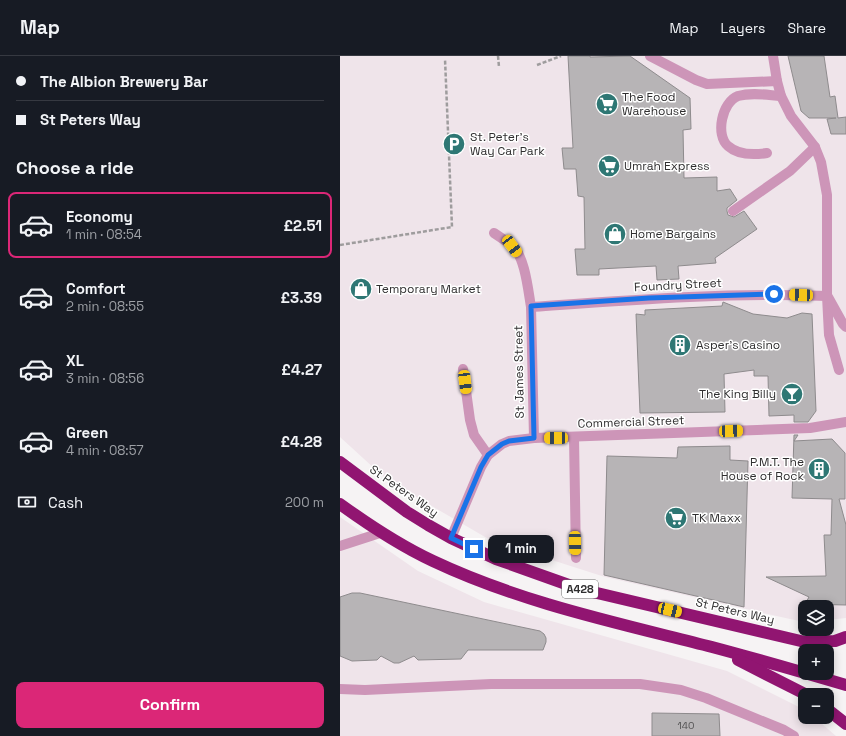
<!DOCTYPE html>
<meta charset="utf-8">
<style>
:root{--surface:#171b24;--page:#20242c;--text:#f1f3f6;--muted:#9ea1a6;--line:#363941;--accent:#db2777}
body{margin:0;font-family:"Space Grotesk",sans-serif;background:var(--page);color:var(--text);height:100vh;display:flex;flex-direction:column;font-size:15px;white-space:nowrap}
*{box-sizing:border-box;margin:0}
p{font-size:13px;color:var(--muted)}
.icon{flex:none;width:22px;height:22px;fill:none;stroke:currentColor;stroke-width:2;stroke-linecap:round;stroke-linejoin:round}
.map{position:relative;flex:1;overflow:hidden}
.panel{display:flex;flex-direction:column;background:var(--surface);width:340px}
.panel>*{flex:none}
.banner{display:grid;align-content:center;height:88px;padding:0 16px;background:var(--surface)}
.tools{position:absolute;left:458px;top:544px;display:grid;gap:8px}
.tools a{display:grid;place-items:center;width:36px;height:36px;border-radius:8px;background:var(--surface);box-shadow:0 2px 10px #0003;font-size:20px}
.end{position:absolute;width:18px;height:18px;margin:-9px;border:5px solid #1a73e8;background:#fff;box-shadow:0 0 0 2px #fff}
.from{border-radius:50%}
.bubble{position:absolute;height:28px;border-radius:8px;background:var(--surface);box-shadow:0 2px 10px #0003;font-size:13px;font-weight:800;line-height:28px;text-align:center}
.car{position:absolute;width:12px;height:24px;margin:-12px -6px;border-radius:5px;box-shadow:0 0 3px 1px #0007;background:linear-gradient(#f5c518 24%,#345 0 40%,#f5c518 0 76%,#345 0 86%,#f5c518 0)}
.banner b{display:flex;align-items:center;gap:14px;height:38px;font-size:15px}
.banner b+b{border-top:1px solid var(--line)}
.banner i{width:10px;height:10px;background:var(--text)}
ul{padding:0;list-style:none}
li{display:flex;align-items:center;gap:12px;height:66px;margin:0 8px 6px;padding:0 8px;border:2px solid transparent;border-radius:8px}
li div{flex:1}
li b{display:block;font-size:15px}
li em{font-style:normal;font-weight:800}
li.on{border-color:var(--accent)}
li>.icon{width:36px;height:36px;stroke-width:1.5}
h2{padding:0 16px;font-size:18px;line-height:48px}
.pay{display:flex;align-items:center;gap:10px;height:44px;padding:0 16px;font-size:15px}
.pay p{margin-inline-start:auto}
.action{display:flex;gap:8px;margin-top:auto;padding:8px 16px}
.action a{flex:1;height:46px;border-radius:8px;background:var(--accent);color:#fff;font-size:16px;font-weight:800;line-height:46px;text-align:center}
header{display:flex;align-items:center;gap:24px;box-sizing:border-box;height:56px;padding:0 20px;background:var(--surface);border-bottom:1px solid var(--line)}
header strong{font-size:19px}
nav{display:flex;gap:22px;margin-inline-start:auto;font-size:14px}
main{display:flex;flex:1;min-height:0}
.map>svg:first-child{display:block}
.built{fill:#efe4ea}
.building{fill:#b7b4b6;stroke:#8e8b8d}
.lines{fill:none;stroke-linecap:round;stroke-linejoin:round}
.path{stroke:#9e9c9d;stroke-width:2.5;stroke-dasharray:4 2;stroke-linecap:butt}
.minor{stroke:#cd95b8;stroke-width:10}
.highway{stroke:#911571;stroke-width:12}
.route{stroke:#1a73e8;stroke-width:5}
.labels{text-anchor:middle;stroke-width:3;stroke-linejoin:round;paint-order:stroke}
.number-label{font-size:10px;fill:#515051}
.shield{fill:#fff;stroke:#6d6d6d;stroke-width:1}
.shield-label{font-size:11px;font-weight:bold;fill:#2f2e2f}
.poi-label{font-size:12px;fill:#2f2e2f;stroke:#fff;text-anchor:start}
.street-label{font-size:12px;fill:#2f2e2f;stroke:#fff}
</style>
<header>
<strong>Map</strong>
<nav><a>Map</a><a>Layers</a><a>Share</a></nav>
</header>
<main>
<section class="panel">
<div class="banner">
<b><i class="from"></i>The Albion Brewery Bar</b>
<b><i></i>St Peters Way</b>
</div>
<h2>Choose a ride</h2>
<ul>
<li class="on"><svg class="icon" aria-label="car" viewBox="0 0 24 24"><path d="M5 17H2v-5l4-1 3-4h7l3 4 3 1v5h-3M9 17h6M6 11h13"/><circle cx="7" cy="17" r="2"/><circle cx="17" cy="17" r="2"/></svg><div><b>Economy</b><p>1 min · 08:54</p></div><em>£2.51</em></li>
<li><svg class="icon" aria-label="car" viewBox="0 0 24 24"><path d="M5 17H2v-5l4-1 3-4h7l3 4 3 1v5h-3M9 17h6M6 11h13"/><circle cx="7" cy="17" r="2"/><circle cx="17" cy="17" r="2"/></svg><div><b>Comfort</b><p>2 min · 08:55</p></div><em>£3.39</em></li>
<li><svg class="icon" aria-label="car" viewBox="0 0 24 24"><path d="M5 17H2v-5l4-1 3-4h7l3 4 3 1v5h-3M9 17h6M6 11h13"/><circle cx="7" cy="17" r="2"/><circle cx="17" cy="17" r="2"/></svg><div><b>XL</b><p>3 min · 08:56</p></div><em>£4.27</em></li>
<li><svg class="icon" aria-label="car" viewBox="0 0 24 24"><path d="M5 17H2v-5l4-1 3-4h7l3 4 3 1v5h-3M9 17h6M6 11h13"/><circle cx="7" cy="17" r="2"/><circle cx="17" cy="17" r="2"/></svg><div><b>Green</b><p>4 min · 08:57</p></div><em>£4.28</em></li>
</ul>
<div class="pay"><svg class="icon" aria-label="cash" viewBox="0 0 24 24"><path d="M3 7h18v10H3z"/><circle cx="12" cy="12" r="2"/></svg>Cash<p>200 m</p></div>
<div class="action"><a>Confirm</a></div>
</section>
<div class="map">
<svg width="506" height="680" viewBox="0 0 506 680">
<rect width="100%" height="100%" fill="#f6f3f4"/>
<g class="built">
<path d="M 0,0 L 506,0 L 506,562 L 487,564 L 487,551 L 465,551 L 465,566 L 450,563 L 265,521 L 152,485 L 47,424 L 0,381 Z"/>
<path d="M 0,461 L 78,515 L 144,546 L 387,615 L 465,654 L 465,661 L 474,661 L 496,680 L 0,680 Z"/>
</g>
<g class="building">
<path d="M 228,0 L 250,0 L 250,1 L 290,0 L 350,42 L 351,73 L 343,74 L 344,122 L 377,121 L 377,135 L 390,133 L 397,144 L 387,152 L 387,155 L 388,159 L 394,161 L 404,155 L 417,173 L 375,202 L 376,207 L 338,210 L 339,223 L 317,224 L 316,210 L 259,213 L 259,219 L 237,219 L 235,193 L 245,193 L 244,141 L 238,140 L 236,113 L 224,113 L 222,92 L 233,92 Z"/>
<path d="M 448,0 L 484,0 L 490,41 L 495,40 L 498,62 L 506,61 L 506,78 L 491,78 L 487,63 L 496,62 L 469,62 L 461,55 Z"/>
<path d="M 383,246 L 413,258 L 447,262 L 462,257 L 472,258 L 476,355 L 468,366 L 454,366 L 454,359 L 429,360 L 428,320 L 414,320 L 414,314 L 384,318 L 385,356 L 300,357 L 296,258 L 305,259 L 305,254 L 382,250 Z"/>
<path d="M 454,379 L 458,379 L 454,385 L 492,383 L 505,397 L 505,443 L 499,443 L 506,469 L 506,549 L 465,548 L 469,541 L 426,521 L 486,520 L 484,479 L 491,479 L 492,443 L 452,442 Z"/>
<path d="M 390,390 L 390,404 L 408,405 L 404,551 L 264,519 L 267,400 L 337,402 L 338,391 Z"/>
<path d="M 12,537 L 20,537 L 200,575 L 204,578 L 206,582 L 206,586 L 203,594 L 128,594 L 121,603 L 78,604 L 74,600 L 59,607 L 54,607 L 41,600 L 37,604 L 12,605 L 0,600 L 0,541 Z"/>
<path d="M 312,657 L 379,658 L 380,680 L 312,680 Z"/>
</g>
<g class="lines">
<g class="path">
<path d="M 158,0 L 159,11"/>
<path d="M 197,9 L 221,0"/>
<path d="M 0,189 L 112,171 L 105,3"/>
</g>
<g class="minor">
<path d="M 310,0 L 356,24 L 367,28 L 437,25"/>
<path d="M 433,0 L 437,25 L 441,40 L 451,60 L 475,91 L 481,106 L 487,139 L 487,240 L 489,279 L 499,314"/>
<path d="M 427,97 C 414,99 398,99 388,90 C 375,79 382,46 398,40 C 412,36 427,39 441,40"/>
<path d="M 393,155 L 450,115 L 475,91"/>
<path d="M 154,177 C 160,181 166,185 172,189 C 185,201 188,233 191,251 L 194,382"/>
<path d="M 488,241 L 503,268 L 506,271"/>
<path d="M 191,251 C 289,244 388,236 487,240"/>
<path d="M 123,313 L 130,364 L 134,379 L 148,399"/>
<path d="M 234,381 L 236,502"/>
<path d="M 111,482 L 141,411 L 148,399 L 162,388 L 169,385 L 194,382 L 470,372 L 506,366"/>
<path d="M 0,490 L 40,477"/>
<path d="M 0,633 L 25,634 L 151,628 L 300,628 L 341,634 L 366,642 L 444,674 L 454,680"/>
</g>
<g class="highway">
<path d="M 0,406 L 67,456 L 88,469 L 111,482 L 156,503 L 240,533 L 465,586 L 495,585 L 506,581"/>
<path d="M 0,448 C 29,469 59,489 93,505 C 182,547 278,567 372,591 C 417,603 462,616 506,629"/>
<path d="M 398,604 L 467,639"/>
<path d="M 487,653 L 506,668"/>
</g>
</g>
<g class="lines">
<path class="route" d="M 134,493 L 111,482 L 141,411 L 148,399 L 162,388 L 169,385 L 194,382 L 191,250 L 309,242 L 434,238"/>
</g>
<defs>
<g id="supermarket-disc" transform="scale(1.15)"><circle r="9.5" fill="#2e7774" stroke="#fff"/><path d="M-6-5.5h2.5l.6 2H6L4.5 2H-2.5L-4.4-4H-6ZM-1.5 3.2a1.3 1.3 0 1 0 .1 0ZM3 3.2a1.3 1.3 0 1 0 .1 0Z" fill="#fff"/></g>
<g id="parking-disc" transform="scale(1.15)"><circle r="9.5" fill="#2e7774" stroke="#fff"/><path d="M-3.5-5.5H1a3.5 3.5 0 0 1 0 7H-1V5.5H-3.5ZM-1-3.4V-.6H.8a1.4 1.4 0 0 0 0-2.8Z" fill="#fff"/></g>
<g id="shop-disc" transform="scale(1.15)"><circle r="9.5" fill="#2e7774" stroke="#fff"/><path d="M-5-2.5h2.3a2.7 3.5 0 0 1 5.4 0H5L5.5 6h-11ZM-1.5-2.5h3a1.5 2.3 0 0 0-3 0Z" fill="#fff"/></g>
<g id="building-disc" transform="scale(1.15)"><circle r="9.5" fill="#2e7774" stroke="#fff"/><path d="M-4-6H4V6H1V3H-1V6H-4ZM-2.5-4.3h1.7v1.8h-1.7ZM.8-4.3h1.7v1.8H.8ZM-2.5-1h1.7V.8h-1.7ZM.8-1h1.7V.8H.8Z" fill="#fff"/></g>
<g id="bar-disc" transform="scale(1.15)"><circle r="9.5" fill="#2e7774" stroke="#fff"/><path d="M-6-5H6L.8 .8V4.5H3.5V6h-7V4.5H-.8V.8Z" fill="#fff"/></g>
</defs>
<g fill-rule="evenodd">
<use href="#supermarket-disc" x="267" y="48"/>
<use href="#parking-disc" x="114" y="88"/>
<use href="#supermarket-disc" x="269" y="110"/>
<use href="#shop-disc" x="275" y="178"/>
<use href="#shop-disc" x="21" y="233"/>
<use href="#building-disc" x="340" y="289"/>
<use href="#bar-disc" x="452" y="338"/>
<use href="#building-disc" x="479" y="413"/>
<use href="#supermarket-disc" x="336" y="462"/>
</g>
<g class="labels">
<g class="number-label">
<text x="346" y="673">140</text>
</g>
<rect class="shield" x="222" y="524" width="36" height="18" rx="3"/>
<g class="shield-label">
<text x="240" y="537">A428</text>
</g>
<g class="poi-label">
<text x="282" y="45">The Food<tspan x="282" dy="14">Warehouse</tspan></text>
<text x="130" y="85">St. Peter's<tspan x="130" dy="14">Way Car Park</tspan></text>
<text x="284" y="114">Umrah Express</text>
<text x="290" y="182">Home Bargains</text>
<text x="36" y="237">Temporary Market</text>
<text x="356" y="293">Asper's Casino</text>
<text x="436" y="342" text-anchor="end">The King Billy</text>
<text x="464" y="410" text-anchor="end">P.M.T. The<tspan x="464" dy="14">House of Rock</tspan></text>
<text x="352" y="466">TK Maxx</text>
</g>
<g class="street-label">
<text transform="translate(338 229) rotate(-3)" y="4">Foundry Street</text>
<text transform="translate(179 316) rotate(-91)" y="4">St James Street</text>
<text transform="translate(291 366) rotate(-2)" y="4">Commercial Street</text>
<text transform="translate(64 435) rotate(35)" y="4">St Peters Way</text>
<text transform="translate(395 555) rotate(13)" y="4">St Peters Way</text>
</g>
</g>
</svg>
<div class="tools">
<a><svg class="icon" aria-label="layers" viewBox="0 0 24 24"><path d="M12 4l9 5-9 5-9-5zM3 14l9 5 9-5"/></svg></a>
<a>+</a>
<a>−</a>
</div>
<i class="end from" style="left:434px;top:238px"></i>
<i class="end" style="left:134px;top:493px"></i>
<div class="bubble" style="left:148px;top:479px;width:66px">1 min</div>
<i class="car" style="left:172px;top:190px;rotate:143deg"></i>
<i class="car" style="left:461px;top:239px;rotate:272deg"></i>
<i class="car" style="left:125px;top:326px;rotate:173deg"></i>
<i class="car" style="left:391px;top:375px;rotate:88deg"></i>
<i class="car" style="left:216px;top:382px;rotate:270deg"></i>
<i class="car" style="left:235px;top:487px;rotate:179deg"></i>
<i class="car" style="left:330px;top:554px;rotate:103deg"></i>
</div>
</main>
